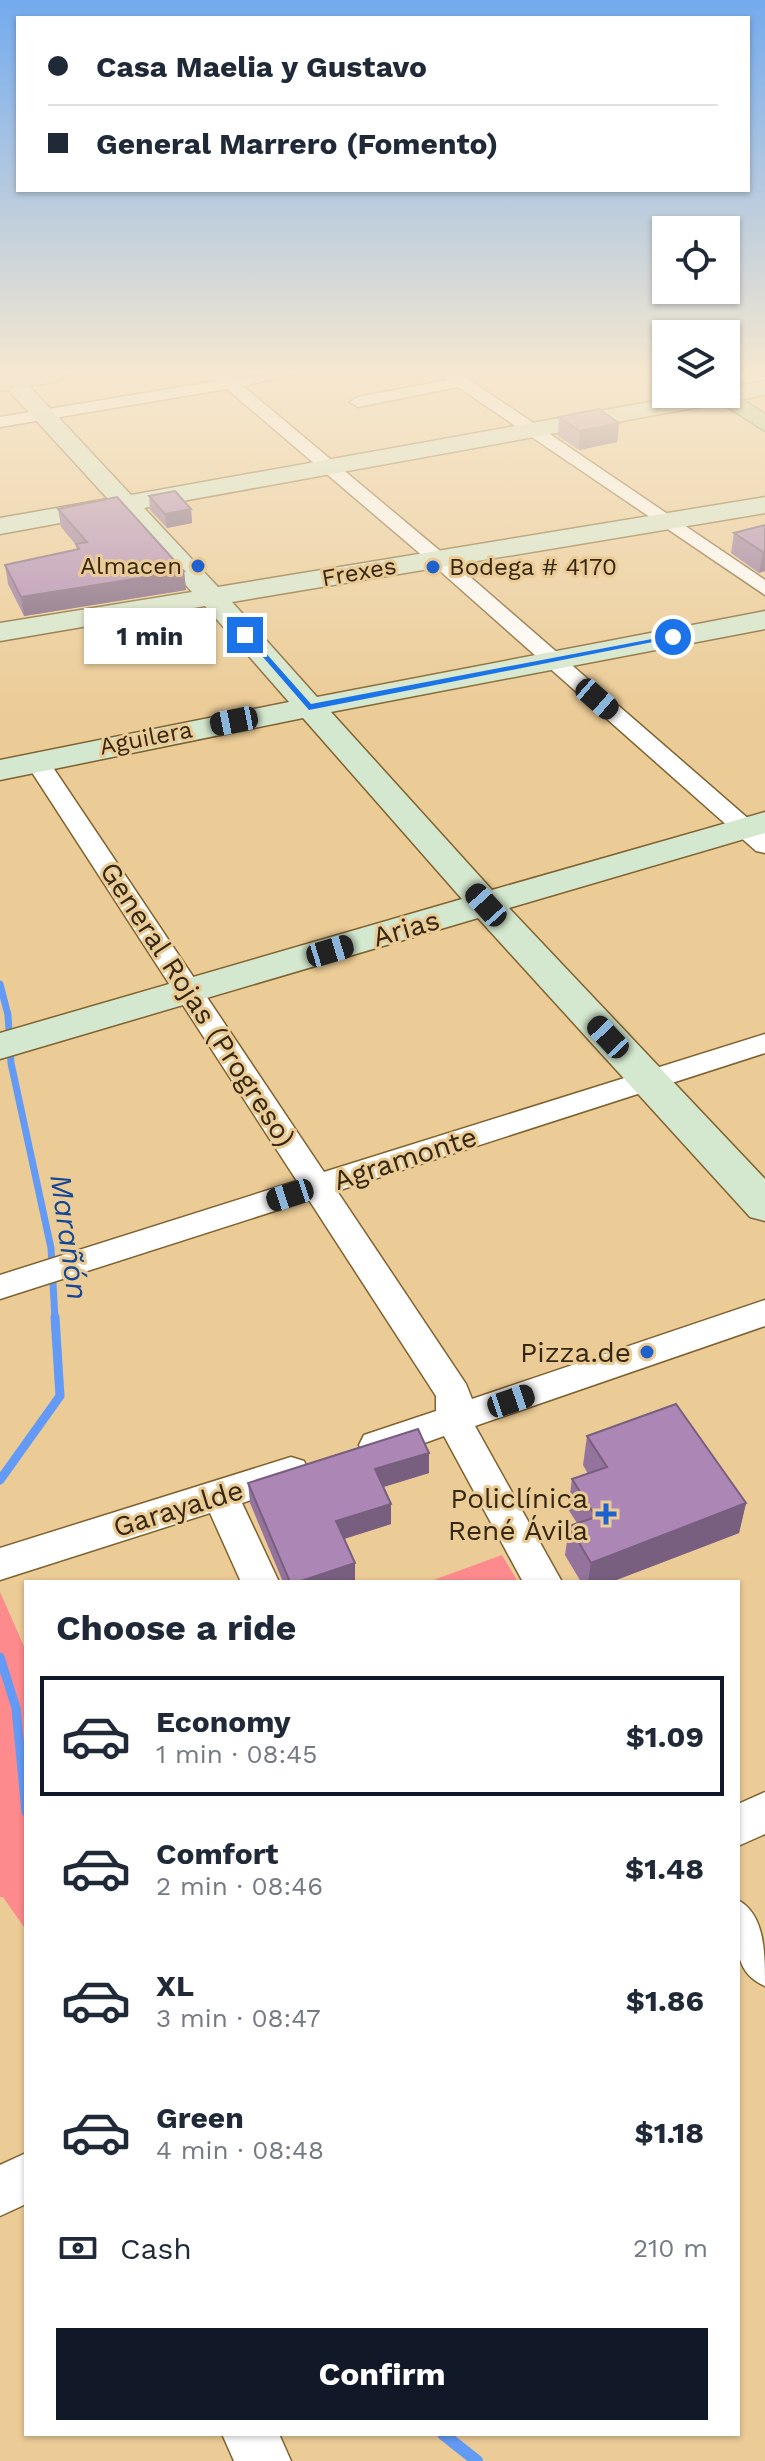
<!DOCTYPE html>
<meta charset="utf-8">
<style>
:root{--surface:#fff;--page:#f6f6f7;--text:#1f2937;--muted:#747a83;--line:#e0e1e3;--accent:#111827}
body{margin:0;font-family:"Work Sans",sans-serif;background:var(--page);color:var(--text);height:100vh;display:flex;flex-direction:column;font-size:30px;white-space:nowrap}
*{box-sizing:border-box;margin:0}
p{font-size:26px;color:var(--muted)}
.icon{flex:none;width:44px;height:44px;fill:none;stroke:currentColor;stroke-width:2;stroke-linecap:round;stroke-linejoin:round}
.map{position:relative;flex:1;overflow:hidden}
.side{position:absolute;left:24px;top:1580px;width:716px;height:856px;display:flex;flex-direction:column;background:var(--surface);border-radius:0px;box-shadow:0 2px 6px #0004}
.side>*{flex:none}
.hud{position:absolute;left:16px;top:16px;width:734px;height:176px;border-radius:0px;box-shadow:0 2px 6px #0004;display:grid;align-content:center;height:176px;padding:0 32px;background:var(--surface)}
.controls{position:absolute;left:652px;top:216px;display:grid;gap:16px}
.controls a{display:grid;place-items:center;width:88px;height:88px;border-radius:0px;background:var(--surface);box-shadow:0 2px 6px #0004;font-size:40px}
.end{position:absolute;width:36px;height:36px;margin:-18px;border:10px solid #1a73e8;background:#fff;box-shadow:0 0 0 4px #fff}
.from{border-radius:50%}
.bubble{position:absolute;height:56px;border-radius:0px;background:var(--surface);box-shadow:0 2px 6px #0004;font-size:26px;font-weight:700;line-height:56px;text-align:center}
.car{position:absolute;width:24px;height:48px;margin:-24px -12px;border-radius:10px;box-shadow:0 0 6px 2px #0007;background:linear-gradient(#222 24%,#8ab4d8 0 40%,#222 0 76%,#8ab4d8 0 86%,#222 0)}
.hud b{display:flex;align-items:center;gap:28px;height:76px;font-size:30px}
.hud b+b{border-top:2px solid var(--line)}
.hud i{width:20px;height:20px;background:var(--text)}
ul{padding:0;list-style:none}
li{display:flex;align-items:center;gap:24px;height:120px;margin:0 16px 12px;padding:0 16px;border:4px solid transparent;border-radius:0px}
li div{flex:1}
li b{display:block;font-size:30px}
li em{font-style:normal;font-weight:700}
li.selected{border-color:var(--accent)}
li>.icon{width:72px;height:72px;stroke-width:1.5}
h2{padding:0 32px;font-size:36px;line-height:96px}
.pay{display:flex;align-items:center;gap:20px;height:88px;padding:0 32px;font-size:30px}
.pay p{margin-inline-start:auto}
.button{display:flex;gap:16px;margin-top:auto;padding:16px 32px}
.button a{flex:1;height:92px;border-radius:0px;background:var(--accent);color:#fff;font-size:32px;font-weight:700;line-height:92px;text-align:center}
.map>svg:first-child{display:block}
.green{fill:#fd8a8c}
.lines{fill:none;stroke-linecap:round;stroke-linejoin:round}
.stream-far2{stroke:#639af6;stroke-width:7}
.stream-far1{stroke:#639af6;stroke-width:9}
.stream{stroke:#639af6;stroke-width:12}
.street-casing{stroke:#7f622f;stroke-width:3}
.secondary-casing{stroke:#7f622f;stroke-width:3}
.primary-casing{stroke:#5a8243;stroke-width:3}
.street{fill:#fff;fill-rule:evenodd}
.secondary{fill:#d4e8cf;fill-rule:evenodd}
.primary{fill:#a8d19e;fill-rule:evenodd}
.wall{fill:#94749c}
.shaded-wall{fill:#785e7f}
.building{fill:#ac87b5;stroke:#785e7f;stroke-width:2}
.route{fill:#1a73e8}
.poi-dot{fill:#1f62ce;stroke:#ebcb96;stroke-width:3}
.labels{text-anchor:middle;stroke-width:6;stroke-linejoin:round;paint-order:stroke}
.far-poi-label{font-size:24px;fill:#342812;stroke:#ebcb96;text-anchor:end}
.far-street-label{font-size:24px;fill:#342812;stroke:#ebcb96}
.street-label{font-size:28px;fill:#342812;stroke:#ebcb96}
.poi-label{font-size:28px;fill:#342812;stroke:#ebcb96;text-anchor:end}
.water-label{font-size:30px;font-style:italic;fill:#144696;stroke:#ebcb96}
</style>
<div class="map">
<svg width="765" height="2461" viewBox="0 0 765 2461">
<rect width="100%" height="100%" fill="#ebcb96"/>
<g class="green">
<path d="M 502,1555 L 518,1582 L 428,1582 Z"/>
<path d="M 0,1592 L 26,1651 L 26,1930 L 3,1897 L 0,1897 Z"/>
</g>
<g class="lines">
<path class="stream-far2" d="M 0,984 L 8,1015 L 11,1063 L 51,1248 L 55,1319"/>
<g class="stream-far1">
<path d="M 0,1480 L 60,1396 L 55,1317"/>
<path d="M 0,1657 L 16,1708 L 26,1812"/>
</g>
<path class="stream" d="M 443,2434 L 477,2461"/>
<g class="street-casing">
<g id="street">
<path d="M 211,374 L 229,374 L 233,378 L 293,374 L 243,386 L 445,555 L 765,833 L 765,853 L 756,851 L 431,563 L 227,389 L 0,427 L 0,417 L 217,381 Z"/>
<path d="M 442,374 L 461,374 L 765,580 L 765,595 L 458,387 L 358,407 L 350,402 L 358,397 L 447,380 Z"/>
<path d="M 36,753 L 48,760 L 324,1172 L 765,1034 L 765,1053 L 337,1191 L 466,1384 L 472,1399 L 765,1300 L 765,1326 L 475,1426 L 562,1582 L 523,1582 L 444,1436 L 377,1460 L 364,1455 L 359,1445 L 364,1435 L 436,1411 L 436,1396 L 309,1200 L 0,1299 L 0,1275 L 297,1181 L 24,760 Z"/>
<path d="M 291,1457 L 304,1461 L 309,1472 L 304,1483 L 242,1503 L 279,1582 L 241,1582 L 210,1513 L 0,1580 L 0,1548 Z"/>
<path d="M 765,1792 L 765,1834 L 738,1846 L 738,1804 Z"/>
<path d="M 738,1900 C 765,1915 765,1952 765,1986 C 729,1971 738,1934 738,1900 Z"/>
<path d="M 26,2153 L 26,2204 L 0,2216 L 0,2165 Z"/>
<path d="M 222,2434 L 279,2434 L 291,2461 L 234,2461 Z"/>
</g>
</g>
<g class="secondary-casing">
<path id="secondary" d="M 0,374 L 18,374 L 131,495 L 694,394 L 726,394 L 726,388 L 765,381 L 765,395 L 144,508 L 218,587 L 765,497 L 765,513 L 232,602 L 317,697 L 765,611 L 765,629 L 331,712 L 492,890 L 765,812 L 765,833 L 509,908 L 765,1179 L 765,1221 L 750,1217 L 478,918 L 0,1059 L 0,1033 L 462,899 L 303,718 L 0,780 L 0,760 L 289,702 L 205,606 L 0,641 L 0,623 L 192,592 L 120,512 L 0,534 L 0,518 L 108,499 L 0,381 Z"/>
</g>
<g class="primary-casing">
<g id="primary">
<path d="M 18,374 L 68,374 L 57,381 L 0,391 L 0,377 Z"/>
<path d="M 726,389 L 765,414 L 765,431 L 707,394 L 726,394 Z"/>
</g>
</g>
<use href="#street" class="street"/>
<use href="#secondary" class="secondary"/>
<use href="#primary" class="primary"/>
</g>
<g class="wall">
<path d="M 559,417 L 619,423 L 617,442 L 579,450 L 558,436 Z"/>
<path d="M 149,496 L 191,509 L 192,523 L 167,528 L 150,510 Z"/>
<path d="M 58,509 L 184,571 L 186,590 L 24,616 L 8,584 L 5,565 L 77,550 L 76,545 L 61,527 Z"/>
<path d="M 765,525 L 765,571 L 759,573 L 731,553 L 734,533 Z"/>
<path d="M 587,1436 L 746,1503 L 739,1533 L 611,1582 L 581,1582 L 565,1555 L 569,1526 L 577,1523 L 568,1509 L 572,1479 L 588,1474 L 583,1465 Z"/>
<path d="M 429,1473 L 384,1487 L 391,1504 L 391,1524 L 344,1539 L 355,1582 L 283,1582 L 250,1503 L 248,1483 Z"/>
</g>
<g class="shaded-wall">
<path d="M 619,423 L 617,442 L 579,450 L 580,431 Z"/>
<path d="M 191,509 L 192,523 L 167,528 L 165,514 Z"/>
<path d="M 765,551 L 765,571 L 759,573 L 763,552 Z"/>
<path d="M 184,571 L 186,590 L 24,616 L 21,597 Z"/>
<path d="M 429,1453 L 429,1473 L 376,1489 L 375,1469 Z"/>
<path d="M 746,1503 L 739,1533 L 611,1582 L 588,1582 L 591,1563 Z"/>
<path d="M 391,1504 L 391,1524 L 337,1541 L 336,1521 Z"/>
<path d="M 355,1563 L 355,1582 L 298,1582 Z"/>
</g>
<g class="building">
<path d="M 599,409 L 619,423 L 580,431 L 559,417 Z"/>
<path d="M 175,491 L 191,509 L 165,514 L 149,496 Z"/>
<path d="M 117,497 L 184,571 L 21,597 L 5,565 L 79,549 L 76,544 L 87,542 L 58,509 Z"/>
<path d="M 765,525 L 765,551 L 763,552 L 734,533 Z"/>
<path d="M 676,1404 L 746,1503 L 591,1563 L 569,1526 L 596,1517 L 572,1479 L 607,1467 L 587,1436 Z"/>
<path d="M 418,1429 L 429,1453 L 375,1469 L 391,1504 L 336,1521 L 355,1563 L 298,1582 L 290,1582 L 248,1483 Z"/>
</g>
<linearGradient id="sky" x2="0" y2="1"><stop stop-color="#73aaee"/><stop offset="0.52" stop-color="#f6e8d0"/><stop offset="1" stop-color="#f6e8d0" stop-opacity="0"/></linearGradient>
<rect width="765" height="719" fill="url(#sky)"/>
<path class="route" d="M 242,633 L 248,633 L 311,704 L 673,635 L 678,637 L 309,710 Z"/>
<g class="poi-dot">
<circle cx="198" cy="566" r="8"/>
<circle cx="433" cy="567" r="8"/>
<circle cx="647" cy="1352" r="8"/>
<path d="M602 1502h8v8h8v8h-8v8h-8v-8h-8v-8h8z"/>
</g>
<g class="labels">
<g class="far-poi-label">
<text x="182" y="574">Almacen</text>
<text x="449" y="575" text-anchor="start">Bodega # 4170</text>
</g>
<g class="far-street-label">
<text transform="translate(359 572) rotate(-10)" y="8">Frexes</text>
<text transform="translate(146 738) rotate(-11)" y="8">Aguilera</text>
</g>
<g class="street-label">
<text transform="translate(406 928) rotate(-16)" y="10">Arias</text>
<text transform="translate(198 1004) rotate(57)" y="10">General Rojas (Progreso)</text>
<text transform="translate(405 1158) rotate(-18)" y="10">Agramonte</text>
<text transform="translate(178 1508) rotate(-17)" y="10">Garayalde</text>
</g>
<g class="poi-label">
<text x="631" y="1362">Pizza.de</text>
<text x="588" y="1508">Policlínica<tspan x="588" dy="32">René Ávila</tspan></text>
</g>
<g class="water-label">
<text transform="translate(69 1237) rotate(82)" y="10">Marañón</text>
</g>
</g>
</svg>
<div class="controls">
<a><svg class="icon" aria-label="locate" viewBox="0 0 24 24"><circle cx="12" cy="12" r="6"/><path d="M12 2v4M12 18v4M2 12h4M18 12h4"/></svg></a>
<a><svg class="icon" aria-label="layers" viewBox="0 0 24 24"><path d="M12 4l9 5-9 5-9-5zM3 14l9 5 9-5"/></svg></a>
</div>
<i class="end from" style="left:673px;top:637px"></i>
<i class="end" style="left:245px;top:635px"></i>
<div class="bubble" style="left:84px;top:608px;width:132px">1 min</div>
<i class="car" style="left:597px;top:699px;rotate:131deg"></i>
<i class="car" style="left:234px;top:721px;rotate:259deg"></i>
<i class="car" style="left:486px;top:905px;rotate:318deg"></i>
<i class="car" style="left:330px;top:951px;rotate:73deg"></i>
<i class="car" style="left:608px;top:1037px;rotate:317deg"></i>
<i class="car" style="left:290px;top:1195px;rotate:252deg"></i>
<i class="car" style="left:511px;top:1401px;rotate:71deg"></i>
<div class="hud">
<b><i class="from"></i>Casa Maelia y Gustavo</b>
<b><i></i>General Marrero (Fomento)</b>
</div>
<section class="side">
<h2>Choose a ride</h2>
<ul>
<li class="selected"><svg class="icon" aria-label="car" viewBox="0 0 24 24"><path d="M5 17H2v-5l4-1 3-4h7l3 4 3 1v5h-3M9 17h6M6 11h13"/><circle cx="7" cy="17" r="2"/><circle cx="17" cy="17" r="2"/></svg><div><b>Economy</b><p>1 min · 08:45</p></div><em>$1.09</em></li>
<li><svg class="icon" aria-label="car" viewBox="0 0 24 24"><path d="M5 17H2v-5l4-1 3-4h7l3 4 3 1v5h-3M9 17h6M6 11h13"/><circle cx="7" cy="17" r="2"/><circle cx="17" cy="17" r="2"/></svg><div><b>Comfort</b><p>2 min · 08:46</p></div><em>$1.48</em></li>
<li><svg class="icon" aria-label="car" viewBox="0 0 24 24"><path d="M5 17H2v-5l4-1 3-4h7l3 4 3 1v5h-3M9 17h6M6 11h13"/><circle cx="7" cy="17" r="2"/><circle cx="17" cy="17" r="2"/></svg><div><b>XL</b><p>3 min · 08:47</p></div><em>$1.86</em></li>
<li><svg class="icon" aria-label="car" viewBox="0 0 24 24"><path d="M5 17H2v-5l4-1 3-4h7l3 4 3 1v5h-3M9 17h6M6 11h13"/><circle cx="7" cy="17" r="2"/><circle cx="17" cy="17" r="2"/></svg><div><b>Green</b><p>4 min · 08:48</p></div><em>$1.18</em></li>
</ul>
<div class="pay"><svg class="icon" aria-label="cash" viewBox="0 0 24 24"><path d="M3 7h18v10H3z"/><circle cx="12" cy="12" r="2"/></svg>Cash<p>210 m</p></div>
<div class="button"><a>Confirm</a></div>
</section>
</div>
